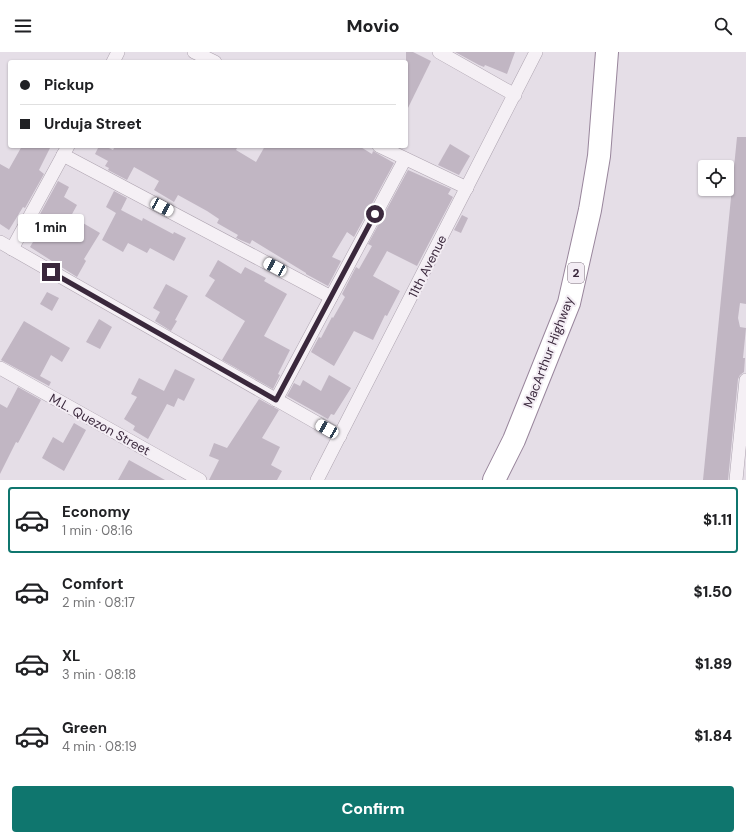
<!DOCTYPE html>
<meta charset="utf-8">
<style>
:root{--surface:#fff;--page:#f6f6f6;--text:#202124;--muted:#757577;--line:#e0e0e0;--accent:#0f766e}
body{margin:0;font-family:"DM Sans",sans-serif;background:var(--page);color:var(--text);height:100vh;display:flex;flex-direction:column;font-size:15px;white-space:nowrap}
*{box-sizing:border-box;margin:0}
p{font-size:13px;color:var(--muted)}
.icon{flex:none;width:22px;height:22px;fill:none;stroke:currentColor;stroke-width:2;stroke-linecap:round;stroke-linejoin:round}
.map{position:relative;height:428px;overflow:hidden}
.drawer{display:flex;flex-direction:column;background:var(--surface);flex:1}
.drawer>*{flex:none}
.guide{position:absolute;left:8px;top:8px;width:400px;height:88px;border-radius:4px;box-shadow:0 1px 3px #0004;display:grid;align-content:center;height:88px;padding:0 12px;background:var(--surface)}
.controls{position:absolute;left:698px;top:108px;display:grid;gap:8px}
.controls a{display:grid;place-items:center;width:36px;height:36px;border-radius:4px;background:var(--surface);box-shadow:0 1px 3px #0004;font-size:20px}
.end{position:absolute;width:18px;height:18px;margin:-9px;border:5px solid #3a283c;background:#fff;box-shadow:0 0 0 2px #fff}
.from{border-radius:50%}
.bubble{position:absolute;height:28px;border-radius:4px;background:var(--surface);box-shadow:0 1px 3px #0004;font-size:13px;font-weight:800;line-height:28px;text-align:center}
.car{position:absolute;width:12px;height:24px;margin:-12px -6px;border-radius:5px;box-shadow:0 0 3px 1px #0007;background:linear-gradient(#fff 24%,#345 0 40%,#fff 0 76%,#345 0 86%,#fff 0)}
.guide b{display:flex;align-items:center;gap:14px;height:38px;font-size:15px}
.guide b+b{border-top:1px solid var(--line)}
.guide i{width:10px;height:10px;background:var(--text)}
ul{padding:7px 0 0;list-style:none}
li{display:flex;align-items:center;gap:12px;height:66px;margin:0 8px 6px;padding:0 4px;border:2px solid transparent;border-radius:4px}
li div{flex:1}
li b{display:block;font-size:15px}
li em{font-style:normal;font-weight:800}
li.current{border-color:var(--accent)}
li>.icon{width:36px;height:36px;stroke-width:1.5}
.cta{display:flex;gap:8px;margin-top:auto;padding:8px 12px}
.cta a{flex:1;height:46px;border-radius:4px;background:var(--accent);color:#fff;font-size:16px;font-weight:800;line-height:46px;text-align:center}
header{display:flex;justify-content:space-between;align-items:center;height:52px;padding:0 12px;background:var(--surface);font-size:18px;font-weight:800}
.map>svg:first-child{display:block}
.building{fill:#c1b6c3}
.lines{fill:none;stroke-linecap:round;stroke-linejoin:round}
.street-casing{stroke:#aea4b0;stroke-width:14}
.highway-casing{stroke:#99869c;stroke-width:24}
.street{stroke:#f5f0f5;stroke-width:13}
.highway{stroke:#fff;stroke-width:22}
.route{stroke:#3a283c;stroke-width:5}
.labels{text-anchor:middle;stroke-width:4;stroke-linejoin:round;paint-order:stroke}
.shield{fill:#f3edf4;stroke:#726373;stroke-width:1}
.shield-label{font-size:12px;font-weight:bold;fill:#3a283c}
.street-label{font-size:13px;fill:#3a283c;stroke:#f3edf4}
</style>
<header><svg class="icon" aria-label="menu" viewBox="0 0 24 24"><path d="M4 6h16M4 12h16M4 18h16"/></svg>Movio<svg class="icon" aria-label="search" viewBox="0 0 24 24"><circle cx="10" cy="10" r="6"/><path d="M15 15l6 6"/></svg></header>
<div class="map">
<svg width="746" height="428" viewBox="0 0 746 428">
<rect width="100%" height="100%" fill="#e5dee7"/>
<g class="building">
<path d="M 406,0 L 413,0 L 431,9 L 406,60 Z"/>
<path d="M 455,0 L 515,0 L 507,22 L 485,13 L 484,15 L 479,13 Z"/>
<path d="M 737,85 L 746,85 L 746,252 L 740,251 L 738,266 L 740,275 L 746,276 L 743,306 L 745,306 L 744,320 L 740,323 L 738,327 L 728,428 L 703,428 Z"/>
<path d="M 450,92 L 470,104 L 459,123 L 438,113 Z"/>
<path d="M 22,94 L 51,94 L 39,118 L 44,122 L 25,156 L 23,155 L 9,178 L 0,172 L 0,112 L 9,117 Z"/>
<path d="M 99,94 L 105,94 L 113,98 L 115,94 L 238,94 L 236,98 L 256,110 L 265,94 L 359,94 L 372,102 L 373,99 L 394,111 L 354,185 L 347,180 L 332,205 L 341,209 L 328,234 L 306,222 L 306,221 L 252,188 L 250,192 L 236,186 L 238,183 L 217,171 L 219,167 L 207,159 L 178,143 L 174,150 L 154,138 L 159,129 L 134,115 L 127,128 L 108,118 L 109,116 L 105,114 L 108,109 L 95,102 Z"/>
<path d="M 408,118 L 451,137 L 448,142 L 453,145 L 417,214 L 387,199 L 373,224 L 400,239 L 387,264 L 385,263 L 373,288 L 354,279 L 334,314 L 311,300 L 319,285 L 321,286 L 332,265 L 333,266 L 345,245 L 342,242 L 356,215 L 359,217 L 372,194 L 368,192 Z"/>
<path d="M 58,129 L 69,135 L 64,145 L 77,153 L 71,164 L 100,181 L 84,207 L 86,209 L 77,225 L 30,195 L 46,168 L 39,164 Z"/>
<path d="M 114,139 L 127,146 L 121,158 L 142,169 L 143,166 L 173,182 L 174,180 L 186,186 L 174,209 L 150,196 L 147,201 L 128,191 L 123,200 L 102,188 L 116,161 L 106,155 Z"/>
<path d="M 462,163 L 468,166 L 461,181 L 454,178 Z"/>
<path d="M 218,208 L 241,222 L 245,215 L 266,226 L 264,229 L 287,242 L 264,284 L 290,298 L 278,322 L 280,323 L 273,337 L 222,308 L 245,269 L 205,244 L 215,228 L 209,224 Z"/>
<path d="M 166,232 L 188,244 L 175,268 L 177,269 L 171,279 L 155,269 L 160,260 L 153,256 Z"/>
<path d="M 47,240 L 59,246 L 52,259 L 40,252 Z"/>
<path d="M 99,267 L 112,275 L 100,297 L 86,290 Z"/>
<path d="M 24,269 L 70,296 L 62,310 L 51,303 L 40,324 L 51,330 L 49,334 L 1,308 Z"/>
<path d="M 175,317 L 195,327 L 184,349 L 178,346 L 174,355 L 167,352 L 148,387 L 133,378 L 135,374 L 124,367 L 137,345 L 131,342 L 139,326 L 164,339 Z"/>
<path d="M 329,323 L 351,336 L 334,363 L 331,362 L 328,367 L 287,344 L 294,331 L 300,334 L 303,328 L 321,339 Z"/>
<path d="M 18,335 L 41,348 L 18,391 L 16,390 L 0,422 L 0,352 L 7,356 Z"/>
<path d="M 259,347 L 279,358 L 262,386 L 280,395 L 271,413 L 282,419 L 277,428 L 209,428 L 219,408 L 209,404 L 214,391 L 227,396 Z"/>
<path d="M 74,371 L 86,378 L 64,419 L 42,406 L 53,385 L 63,391 Z"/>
<path d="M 129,408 L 165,428 L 118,428 Z"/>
</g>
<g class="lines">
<g class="street-casing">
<g id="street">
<path d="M 194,0 L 215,10"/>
<path d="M 439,0 L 515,43"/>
<path d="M 113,10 L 118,0"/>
<path d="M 379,94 L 467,136"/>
<path d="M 63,103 L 331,245"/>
<path d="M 0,190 L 340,384"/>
<path d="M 12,197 L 68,94"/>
<path d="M 0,316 L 200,428"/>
<path d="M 276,348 L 405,107"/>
<path d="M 317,428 L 536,0"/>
<path d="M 736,428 L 746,328"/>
</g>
</g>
<g class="highway-casing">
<path id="highway" d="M 494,428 L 514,388 L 569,251 L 590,158 L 599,104 L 607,0"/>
</g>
<use href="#street" class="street"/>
<use href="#highway" class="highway"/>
</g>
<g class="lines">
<path class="route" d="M 51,220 L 276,348 L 375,162"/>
</g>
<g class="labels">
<rect class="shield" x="568" y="211" width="16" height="20" rx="3"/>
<g class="shield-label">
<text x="576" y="225">2</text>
</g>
<g class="street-label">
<text transform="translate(427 214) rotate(-63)" y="5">11th Avenue</text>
<text transform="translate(548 300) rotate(-69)" y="5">MacArthur Highway</text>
<text transform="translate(100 372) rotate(29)" y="5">M.L. Quezon Street</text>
</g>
</g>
</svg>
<div class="controls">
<a><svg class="icon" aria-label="locate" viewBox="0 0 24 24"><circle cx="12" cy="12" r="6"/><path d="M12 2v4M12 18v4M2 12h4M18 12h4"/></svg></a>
</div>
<i class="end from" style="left:375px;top:162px"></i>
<i class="end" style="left:51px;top:220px"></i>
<div class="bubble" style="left:18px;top:162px;width:66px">1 min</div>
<i class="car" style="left:162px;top:155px;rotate:118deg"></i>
<i class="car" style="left:275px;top:215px;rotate:298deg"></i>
<i class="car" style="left:327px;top:377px;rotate:300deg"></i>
<div class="guide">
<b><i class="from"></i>Pickup</b>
<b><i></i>Urduja Street</b>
</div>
</div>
<section class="drawer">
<ul>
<li class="current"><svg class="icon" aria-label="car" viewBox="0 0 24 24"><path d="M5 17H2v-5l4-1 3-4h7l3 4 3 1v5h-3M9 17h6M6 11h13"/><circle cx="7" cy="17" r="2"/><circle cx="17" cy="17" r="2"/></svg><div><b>Economy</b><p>1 min · 08:16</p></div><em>$1.11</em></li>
<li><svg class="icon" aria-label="car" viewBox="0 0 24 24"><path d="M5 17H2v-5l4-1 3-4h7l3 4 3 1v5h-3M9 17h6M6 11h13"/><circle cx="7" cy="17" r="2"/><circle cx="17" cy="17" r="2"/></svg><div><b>Comfort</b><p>2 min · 08:17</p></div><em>$1.50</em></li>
<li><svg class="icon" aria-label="car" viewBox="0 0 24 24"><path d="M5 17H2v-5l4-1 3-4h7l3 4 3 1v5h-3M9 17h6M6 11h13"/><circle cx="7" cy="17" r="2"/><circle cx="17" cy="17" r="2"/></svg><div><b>XL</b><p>3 min · 08:18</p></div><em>$1.89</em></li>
<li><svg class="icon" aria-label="car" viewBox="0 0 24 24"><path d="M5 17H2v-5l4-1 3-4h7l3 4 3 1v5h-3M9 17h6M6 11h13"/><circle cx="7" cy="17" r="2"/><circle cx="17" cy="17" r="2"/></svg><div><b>Green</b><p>4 min · 08:19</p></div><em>$1.84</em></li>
</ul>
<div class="cta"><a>Confirm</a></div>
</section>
